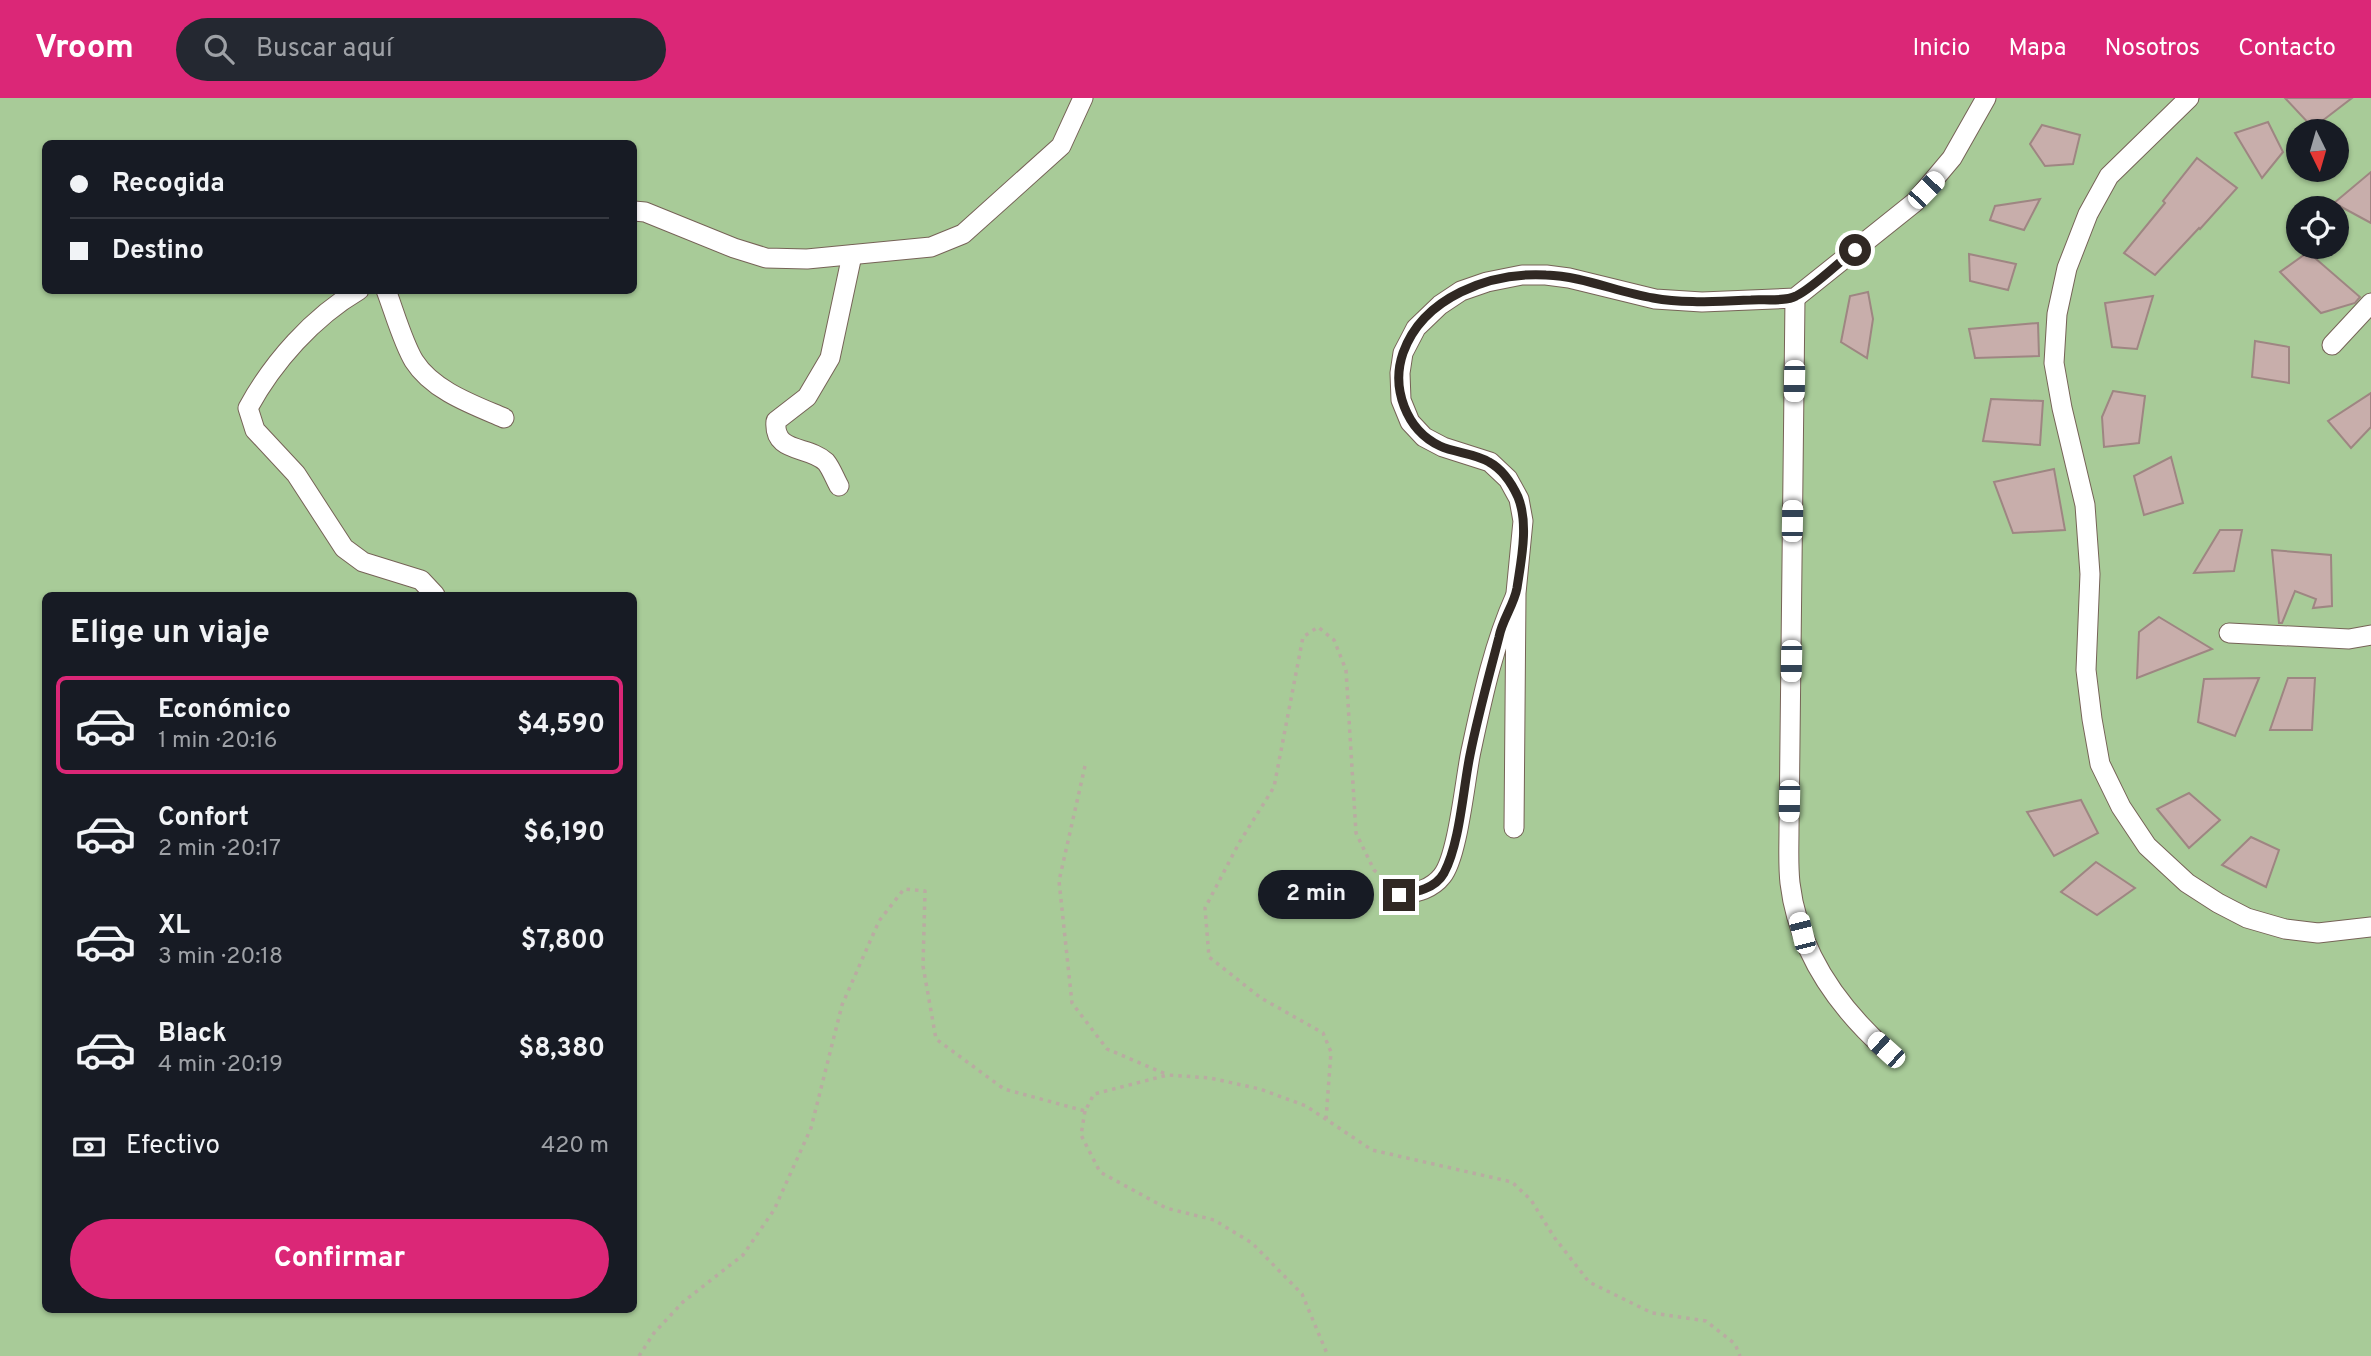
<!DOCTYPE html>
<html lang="es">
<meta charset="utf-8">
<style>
:root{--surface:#171b24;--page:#242831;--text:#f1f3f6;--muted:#9ea1a6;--line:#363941;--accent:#db2777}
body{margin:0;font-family:Overpass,sans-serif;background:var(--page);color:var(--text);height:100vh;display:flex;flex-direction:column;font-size:26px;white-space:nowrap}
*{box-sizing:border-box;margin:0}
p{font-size:23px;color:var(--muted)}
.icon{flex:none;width:38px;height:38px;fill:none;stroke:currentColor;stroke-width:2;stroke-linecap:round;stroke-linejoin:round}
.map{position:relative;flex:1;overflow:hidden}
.sheet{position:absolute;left:42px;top:494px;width:595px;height:721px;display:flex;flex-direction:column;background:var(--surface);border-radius:10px;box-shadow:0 2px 5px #0004}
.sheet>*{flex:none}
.hud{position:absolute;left:42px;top:42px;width:595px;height:154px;border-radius:10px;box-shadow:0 2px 5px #0004;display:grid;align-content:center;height:154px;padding:0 28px;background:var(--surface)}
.needle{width:46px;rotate:175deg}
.buttons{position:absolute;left:2286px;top:21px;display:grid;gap:14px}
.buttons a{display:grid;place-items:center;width:63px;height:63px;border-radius:50%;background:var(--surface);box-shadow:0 2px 5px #0004;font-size:35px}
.end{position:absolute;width:32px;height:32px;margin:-16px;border:9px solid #302823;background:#fff;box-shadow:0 0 0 4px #fff}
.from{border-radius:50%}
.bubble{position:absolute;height:49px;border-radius:24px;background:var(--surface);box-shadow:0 2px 5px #0004;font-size:23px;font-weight:700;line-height:49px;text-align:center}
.car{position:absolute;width:21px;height:42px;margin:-21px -10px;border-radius:9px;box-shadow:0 0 5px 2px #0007;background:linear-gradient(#fff 24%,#345 0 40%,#fff 0 76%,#345 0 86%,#fff 0)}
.hud b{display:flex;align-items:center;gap:24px;height:66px;font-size:26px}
.hud b+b{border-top:2px solid var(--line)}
.hud i{width:18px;height:18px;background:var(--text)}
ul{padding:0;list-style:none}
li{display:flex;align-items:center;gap:21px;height:98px;margin:0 14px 10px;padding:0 14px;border:4px solid transparent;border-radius:10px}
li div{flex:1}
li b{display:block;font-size:26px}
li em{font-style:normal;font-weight:700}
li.selected{border-color:var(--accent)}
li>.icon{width:63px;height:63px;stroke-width:1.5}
h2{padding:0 28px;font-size:32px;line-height:84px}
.pay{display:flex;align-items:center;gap:18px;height:77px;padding:0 28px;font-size:26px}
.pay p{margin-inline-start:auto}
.primary-button{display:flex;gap:14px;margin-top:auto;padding:14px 28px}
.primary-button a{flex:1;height:80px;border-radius:42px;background:var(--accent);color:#fff;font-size:28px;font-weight:700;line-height:80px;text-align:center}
header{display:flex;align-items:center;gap:42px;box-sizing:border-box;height:98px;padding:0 35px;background:var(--accent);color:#fff}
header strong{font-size:33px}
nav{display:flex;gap:38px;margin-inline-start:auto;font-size:24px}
.search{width:490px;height:63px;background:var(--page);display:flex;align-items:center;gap:18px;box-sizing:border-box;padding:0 24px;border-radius:38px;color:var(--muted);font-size:26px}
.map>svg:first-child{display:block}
.green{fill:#a8cb98;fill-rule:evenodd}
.building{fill:#c8aeab;stroke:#9e8682;stroke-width:2}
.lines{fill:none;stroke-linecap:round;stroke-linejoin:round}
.minor-casing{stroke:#766357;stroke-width:21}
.path{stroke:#baaba2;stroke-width:3.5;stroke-dasharray:3.5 5;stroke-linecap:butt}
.minor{stroke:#fff;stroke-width:19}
.route{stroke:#302823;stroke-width:9}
</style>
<header>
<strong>Vroom</strong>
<div class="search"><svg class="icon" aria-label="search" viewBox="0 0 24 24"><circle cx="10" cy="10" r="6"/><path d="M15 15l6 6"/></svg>Buscar aquí</div>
<nav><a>Inicio</a><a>Mapa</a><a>Nosotros</a><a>Contacto</a></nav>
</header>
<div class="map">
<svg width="2371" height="1258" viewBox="0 0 2371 1258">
<rect width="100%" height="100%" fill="#feece1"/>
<path class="green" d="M 0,0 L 2371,0 L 2371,1258 L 0,1258 ZM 2298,33 L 2336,33 L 2336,72 L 2298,72 ZM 46,46 L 634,46 L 634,192 L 46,192 ZM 2298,110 L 2336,110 L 2336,149 L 2298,149 ZM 46,497 L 634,497 L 634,1211 L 46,1211 Z"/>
<g class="building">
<path d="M 2285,0 L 2352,0 L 2313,30 Z"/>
<path d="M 2268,24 L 2283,54 L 2262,80 L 2235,35 Z"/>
<path d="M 2042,27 L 2080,37 L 2073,66 L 2045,68 L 2030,46 Z"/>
<path d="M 2197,60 L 2237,90 L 2200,131 L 2199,130 L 2155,177 L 2124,155 L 2165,105 L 2163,103 Z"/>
<path d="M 2371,74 L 2371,125 L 2334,105 Z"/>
<path d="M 2040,101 L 2024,132 L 1990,122 L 1995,108 Z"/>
<path d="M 2308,154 L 2360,199 L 2355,205 L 2321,215 L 2280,174 Z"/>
<path d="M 1969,156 L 2016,166 L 2008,192 L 1970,183 Z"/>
<path d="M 1868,194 L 1873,221 L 1867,260 L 1841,244 L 1850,198 Z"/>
<path d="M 2153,198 L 2137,251 L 2112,249 L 2105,205 Z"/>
<path d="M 2038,225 L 2039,258 L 1975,260 L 1969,231 Z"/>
<path d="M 2255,243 L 2289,249 L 2289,285 L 2252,279 Z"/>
<path d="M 2113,293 L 2145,298 L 2139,345 L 2104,349 L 2102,319 Z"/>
<path d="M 2371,295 L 2371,329 L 2351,350 L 2328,323 Z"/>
<path d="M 1991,301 L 2043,303 L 2040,347 L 1983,343 Z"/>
<path d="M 2171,359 L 2183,405 L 2144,417 L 2134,378 Z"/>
<path d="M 2054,371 L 2065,432 L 2013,435 L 1994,384 Z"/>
<path d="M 2220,432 L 2242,432 L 2234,473 L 2194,475 Z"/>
<path d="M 2272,452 L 2331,457 L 2332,508 L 2313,510 L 2316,501 L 2295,493 L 2282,525 L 2279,525 Z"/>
<path d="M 2159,519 L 2212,551 L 2137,580 L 2139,534 Z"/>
<path d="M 2259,580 L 2235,638 L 2198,624 L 2204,581 Z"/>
<path d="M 2288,580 L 2315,580 L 2312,632 L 2270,632 Z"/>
<path d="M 2189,695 L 2220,722 L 2189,750 L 2157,711 Z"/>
<path d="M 2081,702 L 2098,735 L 2054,758 L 2027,714 Z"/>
<path d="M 2251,739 L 2279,752 L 2266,789 L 2222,767 Z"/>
<path d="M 2096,764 L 2135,790 L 2097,817 L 2061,794 Z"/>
</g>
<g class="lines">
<g class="minor-casing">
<g id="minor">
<path d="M 2189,0 L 2109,78 L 2088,116 L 2067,170 L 2057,216 L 2054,265 L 2062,310 L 2085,407 L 2090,476 L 2086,572 L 2092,621 L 2100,666 L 2121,709 L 2147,748 L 2187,785 L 2218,805 L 2247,820 L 2285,831 L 2318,835 L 2371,829"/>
<path d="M 634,113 L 645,114 L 734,150 L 766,160 L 807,161 L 931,149 L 963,136 L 1061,48 L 1083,0"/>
<path d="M 359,192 C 313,219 273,264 248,310 L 255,332 L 296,376 L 344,450 L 363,464 L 421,482 L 435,497"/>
<path d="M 386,192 C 394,213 403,245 414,263 C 433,293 474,307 504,320"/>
<path d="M 1795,200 L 1789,731 C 1789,749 1788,767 1790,785 C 1798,852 1837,908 1886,952"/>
<path d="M 2332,247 L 2371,205"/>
<path d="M 839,388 C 835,381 831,370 826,364 C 808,347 773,356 776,323 L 807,299 L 830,260 L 852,157"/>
<path d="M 2229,535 L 2349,541 L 2371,537"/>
<path d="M 1514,730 L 1516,495 L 1523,423 L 1519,401 L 1508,381 L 1490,364 L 1443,349 L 1424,339 L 1410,324 L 1401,302 L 1400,275 L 1403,255 L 1416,230 L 1440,207 L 1461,193 L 1487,184 L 1522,177 L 1546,177 L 1569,180 L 1655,201 L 1702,204 L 1795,200 L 1915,104 L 1952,60 L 1986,0"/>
<path d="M 1400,797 C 1416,794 1431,792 1442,778 C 1458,759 1465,681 1471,653 C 1482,602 1493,548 1515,499"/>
</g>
</g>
<g class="path">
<path d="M 1085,668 L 1059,783 L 1072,905 L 1107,951 L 1168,977"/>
<path d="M 1085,1013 L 1081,1037 L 1100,1074 L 1166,1110 L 1214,1122 L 1252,1145 L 1302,1196 L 1328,1258"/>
<path d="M 1326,1021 L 1331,954 L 1323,935 L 1261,900 L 1209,859 L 1205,810 L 1239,745 L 1274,689 L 1303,539 L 1318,529 L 1334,542 L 1346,572 L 1356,735 L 1374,772 L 1388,785"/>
<path d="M 639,1258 L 654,1235 L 683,1204 L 743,1157 L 774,1112 L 811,1030 L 842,907 L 879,823 L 904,791 L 925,793 L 923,868 L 936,941 L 1004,991 L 1085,1013 L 1094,996 L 1168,977 L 1210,980 L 1260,991 L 1306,1008 L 1372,1052 L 1512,1084 L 1531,1102 L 1554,1139 L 1589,1184 L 1652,1215 L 1706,1223 L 1735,1246 L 1740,1258"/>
</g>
<use href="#minor" class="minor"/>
</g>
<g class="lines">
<path class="route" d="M 1399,797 C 1416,794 1435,791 1444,775 C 1460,745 1463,691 1470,657 C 1478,617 1489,578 1499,539 C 1502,522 1514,507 1517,490 C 1521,463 1529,426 1518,399 C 1512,386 1502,371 1489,364 C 1474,355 1455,355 1440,348 C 1406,332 1391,290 1403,255 C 1423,199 1490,174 1546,177 C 1582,178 1617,194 1653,200 C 1685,206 1718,203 1751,202 C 1763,201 1785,204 1796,198 C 1812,191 1840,163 1855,152"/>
</g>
</svg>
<div class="buttons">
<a><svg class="needle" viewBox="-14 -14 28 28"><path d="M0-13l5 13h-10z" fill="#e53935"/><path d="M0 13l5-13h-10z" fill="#9ea1a6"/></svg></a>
<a><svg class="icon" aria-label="locate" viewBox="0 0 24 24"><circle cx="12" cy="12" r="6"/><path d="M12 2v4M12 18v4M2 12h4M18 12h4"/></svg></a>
</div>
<i class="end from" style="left:1855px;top:152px"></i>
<i class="end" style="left:1399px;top:797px"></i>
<div class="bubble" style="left:1258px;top:772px;width:116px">2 min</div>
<i class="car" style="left:1926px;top:92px;rotate:44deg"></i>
<i class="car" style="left:1794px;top:283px;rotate:181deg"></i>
<i class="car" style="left:1792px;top:423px;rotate:1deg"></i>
<i class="car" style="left:1791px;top:563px;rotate:181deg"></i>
<i class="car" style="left:1789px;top:703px;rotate:181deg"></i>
<i class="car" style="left:1802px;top:835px;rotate:346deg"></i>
<i class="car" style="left:1886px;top:952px;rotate:312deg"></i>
<div class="hud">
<b><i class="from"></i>Recogida</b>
<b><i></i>Destino</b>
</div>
<section class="sheet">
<h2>Elige un viaje</h2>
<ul>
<li class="selected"><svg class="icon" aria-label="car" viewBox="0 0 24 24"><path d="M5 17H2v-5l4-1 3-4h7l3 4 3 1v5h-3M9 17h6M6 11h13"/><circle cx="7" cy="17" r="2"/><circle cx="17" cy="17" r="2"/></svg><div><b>Económico</b><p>1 min · 20:16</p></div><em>$4,590</em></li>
<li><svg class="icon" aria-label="car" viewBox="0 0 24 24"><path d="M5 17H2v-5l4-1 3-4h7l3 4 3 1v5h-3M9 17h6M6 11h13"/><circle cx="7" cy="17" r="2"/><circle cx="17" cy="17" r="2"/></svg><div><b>Confort</b><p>2 min · 20:17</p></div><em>$6,190</em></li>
<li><svg class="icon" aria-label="car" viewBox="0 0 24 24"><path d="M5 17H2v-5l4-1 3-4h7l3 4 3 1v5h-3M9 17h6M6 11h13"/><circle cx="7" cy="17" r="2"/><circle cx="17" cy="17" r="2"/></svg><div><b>XL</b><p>3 min · 20:18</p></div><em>$7,800</em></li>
<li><svg class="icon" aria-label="car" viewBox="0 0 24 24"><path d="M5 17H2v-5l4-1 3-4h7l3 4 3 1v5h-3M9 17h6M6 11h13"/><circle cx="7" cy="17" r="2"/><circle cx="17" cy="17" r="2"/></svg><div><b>Black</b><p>4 min · 20:19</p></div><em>$8,380</em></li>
</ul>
<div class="pay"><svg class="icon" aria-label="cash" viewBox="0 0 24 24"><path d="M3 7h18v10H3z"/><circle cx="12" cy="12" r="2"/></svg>Efectivo<p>420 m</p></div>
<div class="primary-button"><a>Confirmar</a></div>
</section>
</div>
